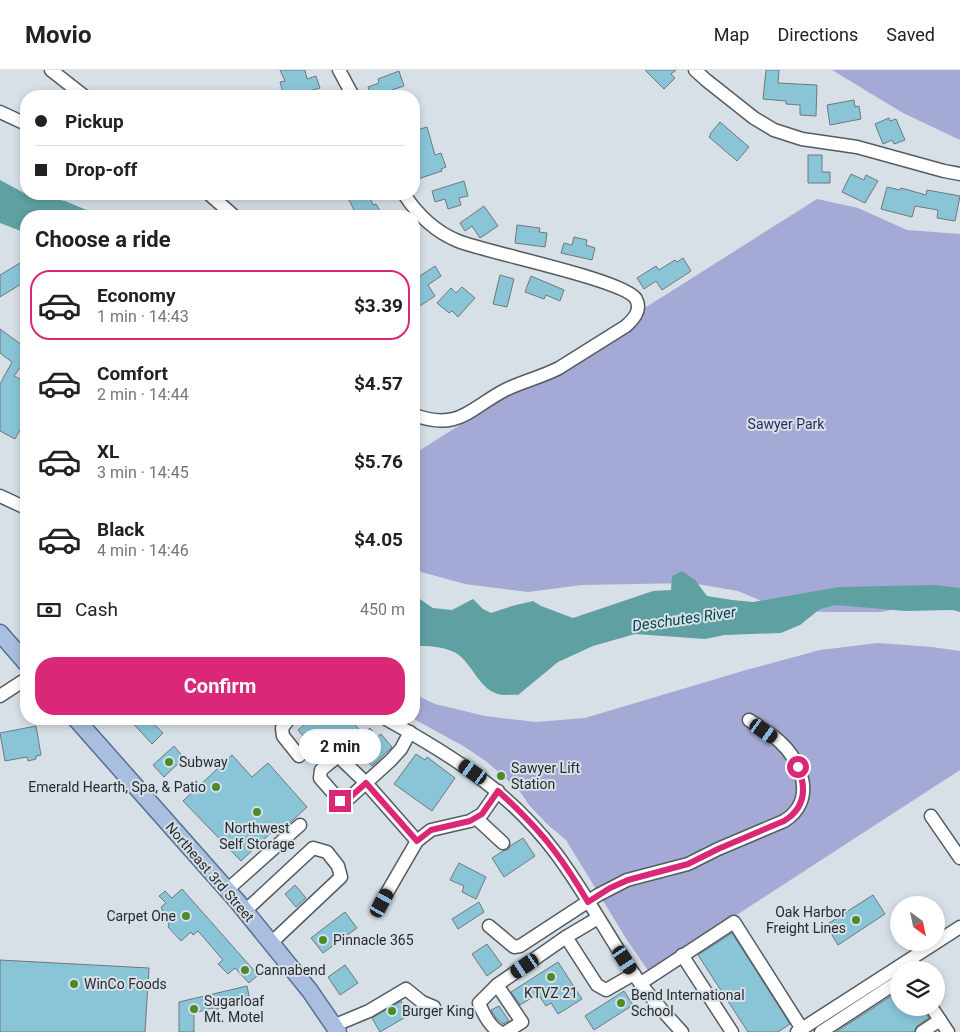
<!DOCTYPE html>
<meta charset="utf-8">
<style>
:root{--surface:#fff;--page:#f2f2f2;--text:#222;--muted:#767676;--line:#e0e0e0;--accent:#db2777}
body{margin:0;font-family:Roboto,sans-serif;background:var(--page);color:var(--text);height:100vh;display:flex;flex-direction:column;font-size:19px;white-space:nowrap}
*{box-sizing:border-box;margin:0}
p{font-size:16px;color:var(--muted)}
.icon{flex:none;width:28px;height:28px;fill:none;stroke:currentColor;stroke-width:2;stroke-linecap:round;stroke-linejoin:round}
.map{position:relative;flex:1;overflow:hidden}
.details{position:absolute;left:20px;top:140px;width:400px;height:515px;display:flex;flex-direction:column;background:var(--surface);border-radius:20px;box-shadow:0 2px 8px #0003}
.details>*{flex:none}
.banner{position:absolute;left:20px;top:20px;width:400px;height:110px;border-radius:20px;box-shadow:0 2px 8px #0003;display:grid;align-content:center;height:110px;padding:0 15px;background:var(--surface)}
.needle{width:32px;rotate:147deg}
.controls{position:absolute;left:890px;top:826px;display:grid;gap:10px}
.controls a{display:grid;place-items:center;width:55px;height:55px;border-radius:50%;background:var(--surface);box-shadow:0 2px 8px #0003;font-size:25px}
.end{position:absolute;width:22px;height:22px;margin:-11px;border:6px solid #db2777;background:#fff;box-shadow:0 0 0 2px #fff}
.from{border-radius:50%}
.bubble{position:absolute;height:35px;border-radius:18px;background:var(--surface);box-shadow:0 2px 8px #0003;font-size:16px;font-weight:700;line-height:35px;text-align:center}
.car{position:absolute;width:15px;height:30px;margin:-15px -8px;border-radius:6px;box-shadow:0 0 4px 1px #0007;background:linear-gradient(#222 24%,#8ab4d8 0 40%,#222 0 76%,#8ab4d8 0 86%,#222 0)}
.banner b{display:flex;align-items:center;gap:18px;height:48px;font-size:19px}
.banner b+b{border-top:1px solid var(--line)}
.banner i{width:12px;height:12px;background:var(--text)}
ul{padding:0;list-style:none}
li{display:flex;align-items:center;gap:15px;height:70px;margin:0 10px 8px;padding:0 5px;border:2px solid transparent;border-radius:20px}
li div{flex:1}
li b{display:block;font-size:19px}
li em{font-style:normal;font-weight:700}
li.selected{border-color:var(--accent)}
li>.icon{width:45px;height:45px;stroke-width:1.5}
h2{padding:0 15px;font-size:22px;line-height:60px}
.pay{display:flex;align-items:center;gap:12px;height:55px;padding:0 15px;font-size:19px}
.pay p{margin-inline-start:auto}
.button{display:flex;gap:10px;margin-top:auto;padding:10px 15px}
.button a{flex:1;height:58px;border-radius:20px;background:var(--accent);color:#fff;font-size:20px;font-weight:700;line-height:58px;text-align:center}
header{display:flex;align-items:center;gap:30px;box-sizing:border-box;height:70px;padding:0 25px;background:var(--surface);border-bottom:1px solid var(--line)}
header strong{font-size:24px}
nav{display:flex;gap:28px;margin-inline-start:auto;font-size:18px}
.map>svg:first-child{display:block}
.green{fill:#a5a9d5}
.water{fill:#5fa0a2}
.building{fill:#89c5d7;stroke:#6e797c}
.lines{fill:none;stroke-linecap:round;stroke-linejoin:round}
.minor-casing{stroke:#545c62;stroke-width:15}
.major-casing{stroke:#576f92;stroke-width:19}
.minor{stroke:#fff;stroke-width:12}
.major{stroke:#aabedf;stroke-width:16}
.route{stroke:#db2777;stroke-width:6}
.poi-dot{fill:#4d8a29;stroke:#d7e0e7;stroke-width:2}
.labels{text-anchor:middle;stroke-width:4;stroke-linejoin:round;paint-order:stroke}
.park-label{font-size:14px;fill:#2a2860;stroke:#d7e0e7}
.poi-label{font-size:14px;fill:#272b2d;stroke:#d7e0e7;text-anchor:start}
.street-label{font-size:14px;fill:#272b2d;stroke:#d7e0e7}
.water-label{font-size:15px;font-style:italic;fill:#024345;stroke:#d7e0e7}
</style>
<header>
<strong>Movio</strong>
<nav><a>Map</a><a>Directions</a><a>Saved</a></nav>
</header>
<div class="map">
<svg width="960" height="962" viewBox="0 0 960 962">
<rect width="100%" height="100%" fill="#d7e0e7"/>
<g class="green">
<path d="M 832,0 L 960,0 L 960,70 L 903,43 Z"/>
<path d="M 817,129 L 858,138 L 907,160 L 960,164 L 960,519 L 924,533 L 881,542 L 827,542 L 783,540 L 738,521 L 691,513 L 582,515 L 528,522 L 465,514 L 414,500 L 414,384 Z"/>
<path d="M 878,573 L 932,577 L 960,581 L 960,700 L 649,902 L 627,870 L 566,770 L 548,755 L 529,735 L 519,720 L 487,692 L 465,677 L 414,649 L 414,624 L 435,634 L 485,646 L 536,652 L 585,648 L 746,600 L 820,580 Z"/>
</g>
<g class="water">
<path d="M 0,110 L 26,124 L 65,131 L 96,144 L 99,146 L 26,146 L 26,163 L 0,153 Z"/>
<path d="M 682,501 L 695,510 L 707,526 L 732,530 L 753,532 L 839,517 L 934,515 L 960,518 L 960,542 L 953,540 L 905,541 L 836,535 L 820,539 L 800,555 L 781,563 L 725,565 L 705,569 L 635,564 L 593,576 L 558,592 L 518,625 C 512,624 504,626 498,624 C 479,619 472,593 456,583 C 443,576 428,576 414,576 L 414,525 L 433,538 L 452,540 L 473,529 L 483,539 L 491,543 L 512,536 L 533,531 L 541,536 L 573,548 L 653,521 L 671,520 L 672,506 Z"/>
</g>
<g class="building">
<path d="M 280,0 L 305,0 L 307,9 L 316,6 L 320,18 L 294,26 L 284,26 L 280,12 L 285,11 Z"/>
<path d="M 645,0 L 676,0 L 671,4 L 675,8 L 664,19 Z"/>
<path d="M 766,0 L 779,0 L 778,13 L 817,15 L 816,46 L 800,45 L 800,35 L 786,34 L 786,31 L 763,29 Z"/>
<path d="M 399,1 L 404,16 L 392,20 L 393,24 L 386,26 L 381,26 L 380,24 L 371,26 L 368,17 L 379,13 L 378,9 Z"/>
<path d="M 854,30 L 855,37 L 859,36 L 861,49 L 830,55 L 827,35 Z"/>
<path d="M 889,48 L 890,51 L 896,49 L 905,70 L 894,74 L 892,70 L 883,74 L 875,54 Z"/>
<path d="M 720,52 L 749,77 L 737,91 L 709,67 L 711,64 L 710,64 Z"/>
<path d="M 427,57 L 435,85 L 441,83 L 446,97 L 441,99 L 442,101 L 415,110 L 414,106 L 414,97 L 419,95 L 414,81 L 414,61 Z"/>
<path d="M 808,85 L 822,85 L 822,102 L 830,102 L 830,113 L 808,113 Z"/>
<path d="M 851,104 L 864,110 L 866,105 L 878,111 L 865,133 L 842,122 Z"/>
<path d="M 464,111 L 468,126 L 459,128 L 461,135 L 448,139 L 445,129 L 435,132 L 432,121 Z"/>
<path d="M 887,117 L 900,120 L 901,118 L 926,125 L 927,120 L 960,126 L 955,151 L 937,148 L 938,140 L 915,136 L 912,147 L 881,139 Z"/>
<path d="M 346,124 L 368,124 L 373,135 L 376,134 L 383,146 L 357,146 Z"/>
<path d="M 484,136 L 498,156 L 480,168 L 472,156 L 465,161 L 460,153 Z"/>
<path d="M 517,155 L 540,158 L 539,162 L 547,163 L 545,177 L 515,173 Z"/>
<path d="M 574,167 L 587,170 L 586,175 L 595,178 L 592,190 L 561,183 L 564,173 L 572,175 Z"/>
<path d="M 683,188 L 691,201 L 662,220 L 656,211 L 644,219 L 637,208 L 656,196 L 659,200 L 675,190 L 677,192 Z"/>
<path d="M 20,193 L 26,203 L 26,211 L 0,227 L 0,205 Z"/>
<path d="M 435,196 L 441,206 L 428,215 L 435,226 L 420,236 L 414,227 L 414,210 Z"/>
<path d="M 500,205 L 514,209 L 507,237 L 493,234 Z"/>
<path d="M 531,206 L 564,220 L 560,231 L 546,225 L 544,229 L 525,222 Z"/>
<path d="M 462,217 L 475,228 L 458,247 L 452,241 L 449,243 L 437,233 L 451,218 L 456,223 Z"/>
<path d="M 0,259 L 26,278 L 26,289 L 14,306 L 26,312 L 26,349 L 15,369 L 0,361 L 0,314 L 12,292 L 0,283 Z"/>
<path d="M 129,649 L 162,649 L 155,655 L 163,663 L 152,674 Z"/>
<path d="M 311,649 L 350,649 L 363,664 L 370,658 L 377,667 L 381,664 L 392,677 L 372,696 L 345,666 L 322,687 L 298,660 Z"/>
<path d="M 36,656 L 41,685 L 36,686 L 36,689 L 28,691 L 27,687 L 5,691 L 0,663 Z"/>
<path d="M 174,676 L 184,688 L 164,707 L 153,695 Z"/>
<path d="M 416,684 L 425,690 L 427,687 L 455,708 L 432,741 L 394,714 Z"/>
<path d="M 232,685 L 252,707 L 268,693 L 307,737 L 280,762 L 276,758 L 241,791 L 183,731 Z"/>
<path d="M 523,768 L 535,786 L 504,807 L 492,788 L 503,781 L 509,779 L 510,776 Z"/>
<path d="M 459,793 L 486,807 L 476,829 L 462,822 L 464,816 L 450,810 Z"/>
<path d="M 295,815 L 306,828 L 296,837 L 285,824 Z"/>
<path d="M 182,819 L 258,905 L 249,913 L 235,898 L 228,904 L 218,894 L 223,890 L 198,861 L 193,865 L 191,862 L 181,871 L 168,857 L 169,855 L 161,837 L 166,833 L 159,826 L 165,821 L 172,828 Z"/>
<path d="M 873,825 L 885,844 L 838,875 L 826,855 Z"/>
<path d="M 479,832 L 484,842 L 458,859 L 452,849 Z"/>
<path d="M 345,842 L 357,858 L 323,883 L 311,868 Z"/>
<path d="M 732,863 L 790,954 L 778,962 L 748,962 L 698,885 Z"/>
<path d="M 487,874 L 502,895 L 487,906 L 472,884 Z"/>
<path d="M 0,890 L 149,898 L 145,962 L 0,962 Z"/>
<path d="M 558,892 L 582,929 L 558,944 L 551,933 L 546,936 L 538,924 L 520,935 L 511,922 Z"/>
<path d="M 345,895 L 358,913 L 340,925 L 328,907 Z"/>
<path d="M 247,916 L 249,926 L 246,927 L 247,932 L 213,940 L 212,938 L 194,943 L 194,962 L 179,962 L 179,932 Z"/>
<path d="M 624,921 L 633,935 L 594,960 L 585,946 Z"/>
<path d="M 899,921 L 899,938 L 924,938 L 925,942 L 929,948 L 917,956 L 914,962 L 836,962 Z"/>
<path d="M 401,931 L 409,945 L 380,962 L 372,948 Z"/>
<path d="M 499,936 L 509,951 L 503,954 L 496,948 L 491,940 Z"/>
</g>
<g class="lines">
<g class="minor-casing">
<g id="minor">
<path d="M 51,0 L 84,26"/>
<path d="M 339,0 L 353,26"/>
<path d="M 695,0 L 706,10 L 754,48 L 774,60 L 802,69 L 857,77 L 944,101 L 960,104"/>
<path d="M 0,42 L 26,54"/>
<path d="M 209,124 L 234,146"/>
<path d="M 404,124 C 417,144 436,162 458,171 C 488,183 625,210 636,229 C 642,240 634,249 626,256 L 559,298 C 542,307 523,311 505,320 C 469,339 459,361 414,345"/>
<path d="M 0,426 L 26,438"/>
<path d="M 0,626 L 26,609"/>
<path d="M 289,649 L 282,658 L 283,666 L 299,686"/>
<path d="M 386,649 C 451,685 509,721 555,782 C 586,823 610,870 640,913 C 653,930 667,946 682,962"/>
<path d="M 410,662 L 401,679 L 391,690 L 346,731 L 340,731 L 320,708 L 321,700 L 338,686 L 366,713 L 417,771"/>
<path d="M 931,746 L 960,788"/>
<path d="M 476,748 L 503,773"/>
<path d="M 227,820 L 300,755"/>
<path d="M 381,833 L 417,771 L 431,760 L 470,751 L 482,744 L 498,721"/>
<path d="M 245,841 L 313,778 L 327,782 L 338,796 L 341,807 L 271,873"/>
<path d="M 489,856 L 514,877 L 520,876 L 598,825 L 627,810 L 688,794 L 718,779 L 784,751 C 817,731 802,691 779,671 C 770,663 759,657 749,650"/>
<path d="M 566,867 L 597,915 L 606,920 L 634,904"/>
<path d="M 682,885 L 732,962"/>
<path d="M 641,913 L 734,852 L 802,959"/>
<path d="M 497,915 L 522,952 L 506,962"/>
<path d="M 932,938 L 948,962"/>
<path d="M 333,956 L 369,941 L 406,919 L 422,932 L 434,937"/>
<path d="M 500,962 C 490,957 483,943 479,933 L 497,915 L 566,867 L 598,848"/>
<path d="M 797,962 L 960,857"/>
<path d="M 821,962 L 899,911"/>
<path d="M 922,962 L 940,950"/>
</g>
</g>
<g class="major-casing">
<g id="major">
<path d="M 0,563 L 26,593"/>
<path d="M 76,649 L 237,831 L 310,921 L 338,962"/>
</g>
</g>
<use href="#minor" class="minor"/>
<use href="#major" class="major"/>
</g>
<g class="lines">
<path class="route" d="M 340,731 L 346,731 L 366,713 L 417,771 L 431,760 L 470,751 L 482,744 L 498,721 C 519,740 539,760 556,783 C 568,799 578,815 588,832 L 610,818 L 628,810 L 688,794 L 718,779 L 784,751 C 805,738 807,719 798,697"/>
</g>
<g class="poi-dot">
<circle cx="169" cy="692" r="5"/>
<circle cx="501" cy="706" r="5"/>
<circle cx="216" cy="717" r="5"/>
<circle cx="257" cy="742" r="5"/>
<circle cx="186" cy="846" r="5"/>
<circle cx="856" cy="850" r="5"/>
<circle cx="323" cy="870" r="5"/>
<circle cx="245" cy="900" r="5"/>
<circle cx="551" cy="907" r="5"/>
<circle cx="74" cy="914" r="5"/>
<circle cx="621" cy="933" r="5"/>
<circle cx="194" cy="939" r="5"/>
<circle cx="392" cy="941" r="5"/>
</g>
<g class="labels">
<g class="park-label">
<text x="786" y="359">Sawyer Park</text>
</g>
<g class="poi-label">
<text x="179" y="697">Subway</text>
<text x="511" y="703">Sawyer Lift<tspan x="511" dy="16">Station</tspan></text>
<text x="206" y="722" text-anchor="end">Emerald Hearth, Spa, &amp; Patio</text>
<text x="257" y="763" text-anchor="middle">Northwest<tspan x="257" dy="16">Self Storage</tspan></text>
<text x="846" y="847" text-anchor="end">Oak Harbor<tspan x="846" dy="16">Freight Lines</tspan></text>
<text x="176" y="851" text-anchor="end">Carpet One</text>
<text x="333" y="875">Pinnacle 365</text>
<text x="255" y="905">Cannabend</text>
<text x="84" y="919">WinCo Foods</text>
<text x="551" y="928" text-anchor="middle">KTVZ 21</text>
<text x="631" y="930">Bend International<tspan x="631" dy="16">School</tspan></text>
<text x="204" y="936">Sugarloaf<tspan x="204" dy="16">Mt. Motel</tspan></text>
<text x="402" y="946">Burger King</text>
</g>
<g class="street-label">
<text transform="translate(210 802) rotate(49)" y="5">Northeast 3rd Street</text>
</g>
<g class="water-label">
<text transform="translate(684 549) rotate(-8)" y="5">Deschutes River</text>
</g>
</g>
</svg>
<div class="controls">
<a><svg class="needle" viewBox="-14 -14 28 28"><path d="M0-13l5 13h-10z" fill="#e53935"/><path d="M0 13l5-13h-10z" fill="#767676"/></svg></a>
<a><svg class="icon" aria-label="layers" viewBox="0 0 24 24"><path d="M12 4l9 5-9 5-9-5zM3 14l9 5 9-5"/></svg></a>
</div>
<i class="end from" style="left:798px;top:697px"></i>
<i class="end" style="left:340px;top:731px"></i>
<div class="bubble" style="left:299px;top:659px;width:82px">2 min</div>
<i class="car" style="left:764px;top:661px;rotate:125deg"></i>
<i class="car" style="left:473px;top:702px;rotate:305deg"></i>
<i class="car" style="left:382px;top:833px;rotate:29deg"></i>
<i class="car" style="left:625px;top:890px;rotate:147deg"></i>
<i class="car" style="left:525px;top:896px;rotate:236deg"></i>
<div class="banner">
<b><i class="from"></i>Pickup</b>
<b><i></i>Drop-off</b>
</div>
<section class="details">
<h2>Choose a ride</h2>
<ul>
<li class="selected"><svg class="icon" aria-label="car" viewBox="0 0 24 24"><path d="M5 17H2v-5l4-1 3-4h7l3 4 3 1v5h-3M9 17h6M6 11h13"/><circle cx="7" cy="17" r="2"/><circle cx="17" cy="17" r="2"/></svg><div><b>Economy</b><p>1 min · 14:43</p></div><em>$3.39</em></li>
<li><svg class="icon" aria-label="car" viewBox="0 0 24 24"><path d="M5 17H2v-5l4-1 3-4h7l3 4 3 1v5h-3M9 17h6M6 11h13"/><circle cx="7" cy="17" r="2"/><circle cx="17" cy="17" r="2"/></svg><div><b>Comfort</b><p>2 min · 14:44</p></div><em>$4.57</em></li>
<li><svg class="icon" aria-label="car" viewBox="0 0 24 24"><path d="M5 17H2v-5l4-1 3-4h7l3 4 3 1v5h-3M9 17h6M6 11h13"/><circle cx="7" cy="17" r="2"/><circle cx="17" cy="17" r="2"/></svg><div><b>XL</b><p>3 min · 14:45</p></div><em>$5.76</em></li>
<li><svg class="icon" aria-label="car" viewBox="0 0 24 24"><path d="M5 17H2v-5l4-1 3-4h7l3 4 3 1v5h-3M9 17h6M6 11h13"/><circle cx="7" cy="17" r="2"/><circle cx="17" cy="17" r="2"/></svg><div><b>Black</b><p>4 min · 14:46</p></div><em>$4.05</em></li>
</ul>
<div class="pay"><svg class="icon" aria-label="cash" viewBox="0 0 24 24"><path d="M3 7h18v10H3z"/><circle cx="12" cy="12" r="2"/></svg>Cash<p>450 m</p></div>
<div class="button"><a>Confirm</a></div>
</section>
</div>
